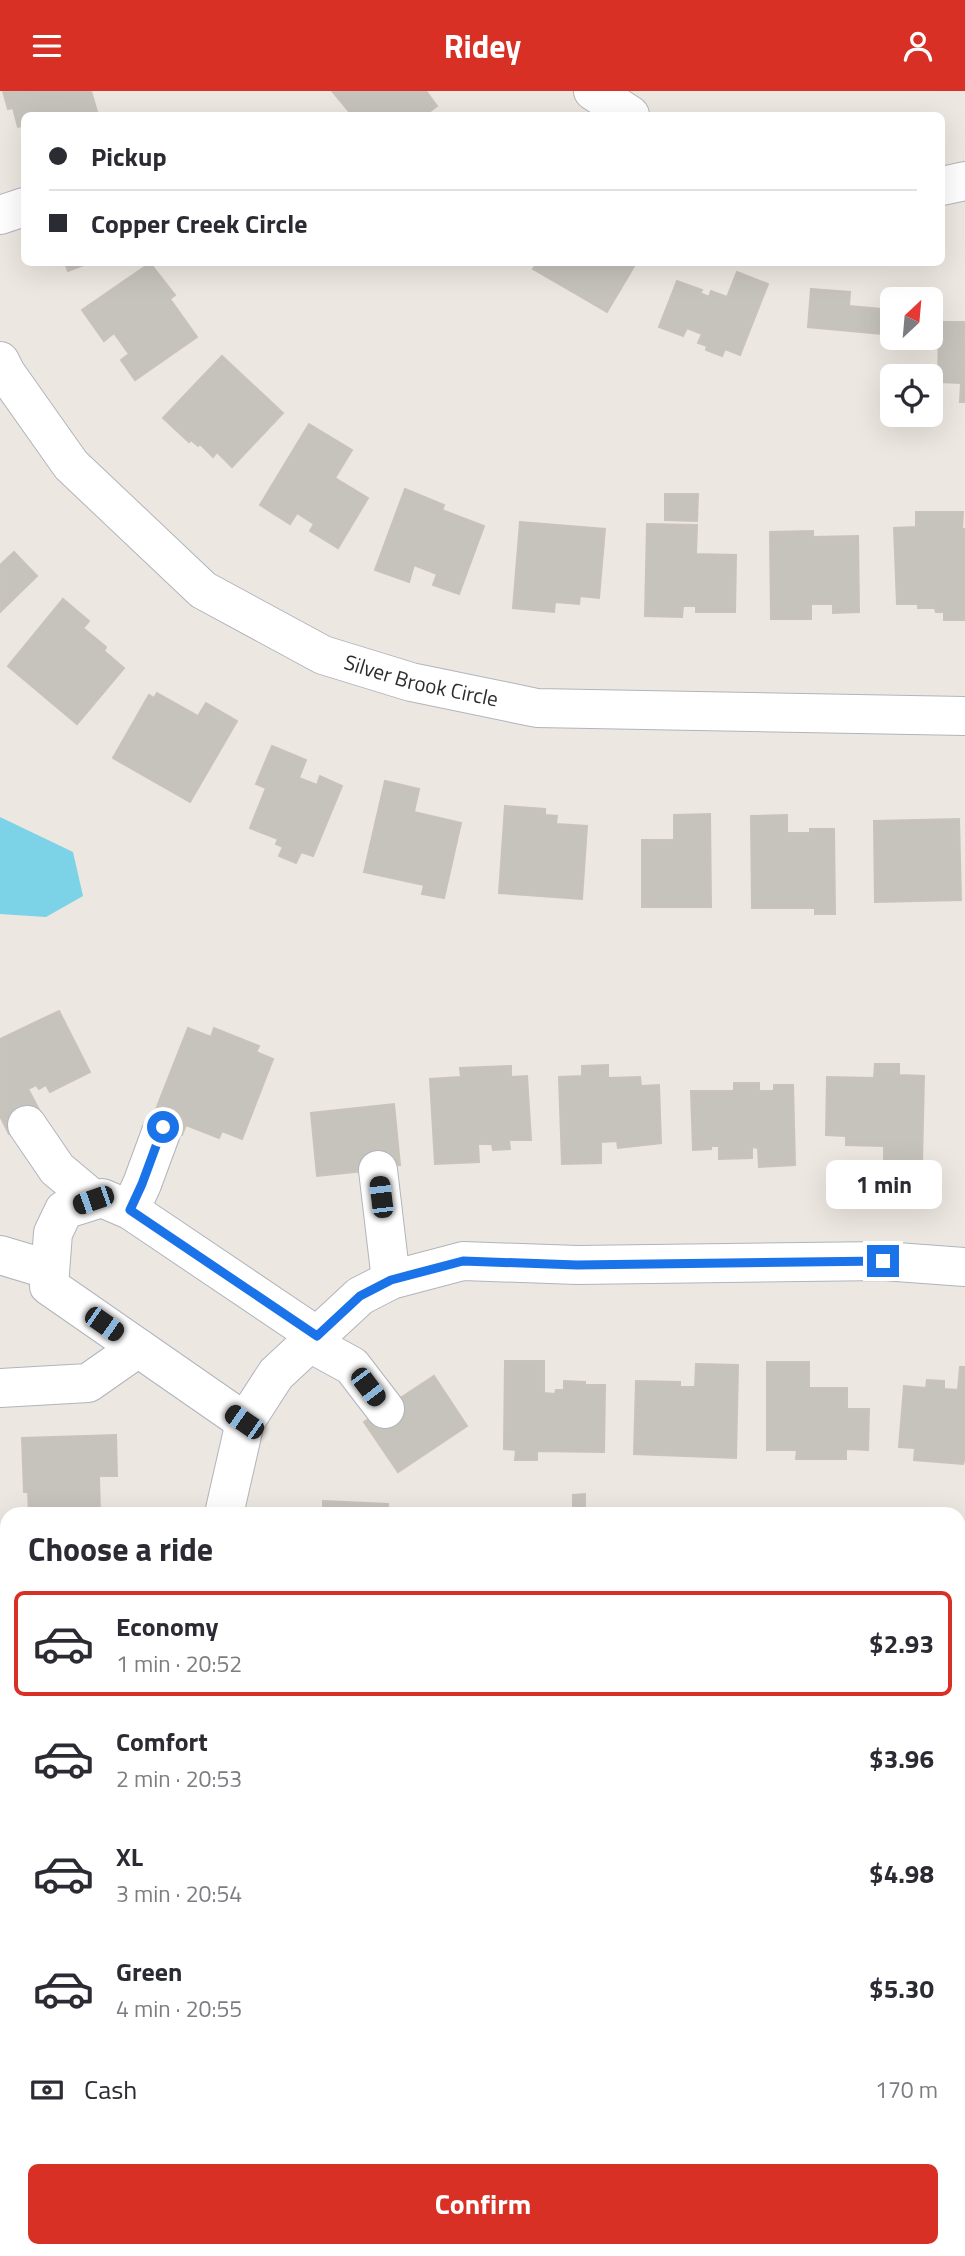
<!DOCTYPE html>
<meta charset="utf-8">
<style>
:root{--surface:#fff;--page:#f2f2f3;--text:#2b2b33;--muted:#7c7c81;--line:#e1e1e2;--accent:#d93025}
body{margin:0;font-family:"Titillium Web",sans-serif;background:var(--page);color:var(--text);height:100vh;display:flex;flex-direction:column;font-size:26px;white-space:nowrap}
*{box-sizing:border-box;margin:0}
p{font-size:23px;color:var(--muted)}
.icon{flex:none;width:38px;height:38px;fill:none;stroke:currentColor;stroke-width:2;stroke-linecap:round;stroke-linejoin:round}
.map{position:relative;flex:1;overflow:hidden}
.drawer{position:absolute;left:0px;top:1416px;width:966px;height:751px;display:flex;flex-direction:column;background:var(--surface);border-radius:21px 21px 0 0;box-shadow:0 7px 28px #0002}
.drawer>*{flex:none}
.hud{position:absolute;left:21px;top:21px;width:924px;height:154px;border-radius:10px;box-shadow:0 7px 28px #0002;display:grid;align-content:center;height:154px;padding:0 28px;background:var(--surface)}
.needle{width:46px;rotate:26deg}
.buttons{position:absolute;left:880px;top:196px;display:grid;gap:14px}
.buttons a{display:grid;place-items:center;width:63px;height:63px;border-radius:10px;background:var(--surface);box-shadow:0 7px 28px #0002;font-size:35px}
.end{position:absolute;width:32px;height:32px;margin:-16px;border:9px solid #1a73e8;background:#fff;box-shadow:0 0 0 4px #fff}
.from{border-radius:50%}
.bubble{position:absolute;height:49px;border-radius:10px;background:var(--surface);box-shadow:0 7px 28px #0002;font-size:23px;font-weight:700;line-height:49px;text-align:center}
.car{position:absolute;width:21px;height:42px;margin:-21px -10px;border-radius:9px;box-shadow:0 0 5px 2px #0007;background:linear-gradient(#222 24%,#8ab4d8 0 40%,#222 0 76%,#8ab4d8 0 86%,#222 0)}
.hud b{display:flex;align-items:center;gap:24px;height:66px;font-size:26px}
.hud b+b{border-top:2px solid var(--line)}
.hud i{width:18px;height:18px;background:var(--text)}
ul{padding:0;list-style:none}
li{display:flex;align-items:center;gap:21px;height:105px;margin:0 14px 10px;padding:0 14px;border:4px solid transparent;border-radius:10px}
li div{flex:1}
li b{display:block;font-size:26px}
li em{font-style:normal;font-weight:700}
li.selected{border-color:var(--accent)}
li>.icon{width:63px;height:63px;stroke-width:1.5}
h2{padding:0 28px;font-size:32px;line-height:84px}
.pay{display:flex;align-items:center;gap:18px;height:77px;padding:0 28px;font-size:26px}
.pay p{margin-inline-start:auto}
.cta{display:flex;gap:14px;margin-top:auto;padding:14px 28px}
.cta a{flex:1;height:80px;border-radius:10px;background:var(--accent);color:#fff;font-size:28px;font-weight:700;line-height:80px;text-align:center}
header{display:flex;justify-content:space-between;align-items:center;height:91px;padding:0 28px;background:var(--accent);color:#fff;font-size:32px;font-weight:700}
.map>svg:first-child{display:block}
.water{fill:#7cd2e7}
.building{fill:#c6c2bc;stroke:#c9c3ba;stroke-width:2}
.lines{fill:none;stroke-linecap:round;stroke-linejoin:round}
.minor-casing{stroke:#b1b4bc;stroke-width:40}
.minor{stroke:#fff;stroke-width:38}
.route{stroke:#1a73e8;stroke-width:9}
.labels{text-anchor:middle;stroke-width:5;stroke-linejoin:round;paint-order:stroke}
.street-label{font-size:21px;fill:#2d2d2d;stroke:#fff}
</style>
<header><svg class="icon" aria-label="menu" viewBox="0 0 24 24"><path d="M4 6h16M4 12h16M4 18h16"/></svg>Ridey<svg class="icon" aria-label="person" viewBox="0 0 24 24"><circle cx="12" cy="8" r="4"/><path d="M4 21q1-7 8-7t8 7"/></svg></header>
<div class="map">
<svg width="965" height="2165" viewBox="0 0 965 2165">
<rect width="100%" height="100%" fill="#ede7e1"/>
<path class="water" d="M 0,726 L 73,761 L 83,805 L 46,826 L 0,823 Z"/>
<g class="building">
<path d="M 3,0 L 91,0 L 98,24 L 24,24 L 24,34 L 18,36 L 13,17 L 8,18 Z"/>
<path d="M 332,0 L 426,0 L 437,15 L 425,24 L 352,24 Z"/>
<path d="M 65,172 L 89,172 L 68,180 Z"/>
<path d="M 150,172 L 175,204 L 170,208 L 197,246 L 135,289 L 121,269 L 129,263 L 114,242 L 104,250 L 82,219 Z"/>
<path d="M 537,172 L 636,172 L 607,221 L 533,178 Z"/>
<path d="M 737,181 L 768,193 L 740,264 L 725,258 L 722,265 L 706,259 L 707,255 L 698,252 L 702,243 L 687,237 L 683,245 L 659,236 L 677,190 L 702,199 L 700,202 L 709,206 L 711,200 L 727,206 Z"/>
<path d="M 811,198 L 850,201 L 849,215 L 892,219 L 892,244 L 808,236 Z"/>
<path d="M 939,231 L 964,231 L 965,311 L 960,311 L 961,292 L 938,291 Z"/>
<path d="M 222,265 L 283,322 L 232,376 L 217,361 L 213,366 L 200,353 L 198,355 L 191,349 L 189,351 L 163,327 Z"/>
<path d="M 309,333 L 352,359 L 335,387 L 368,407 L 338,457 L 310,440 L 314,433 L 297,422 L 290,433 L 260,414 Z"/>
<path d="M 405,398 L 444,414 L 442,419 L 484,435 L 459,503 L 433,494 L 437,483 L 414,474 L 409,491 L 375,479 Z"/>
<path d="M 665,403 L 698,403 L 697,430 L 665,429 Z"/>
<path d="M 916,421 L 963,421 L 962,438 L 965,438 L 965,529 L 944,529 L 944,521 L 936,521 L 935,517 L 918,517 L 918,513 L 897,513 L 894,437 L 916,436 Z"/>
<path d="M 520,431 L 605,438 L 599,507 L 580,505 L 579,513 L 555,511 L 554,521 L 513,517 Z"/>
<path d="M 647,433 L 697,434 L 696,463 L 736,464 L 735,521 L 696,521 L 696,515 L 683,515 L 682,526 L 645,525 Z"/>
<path d="M 813,440 L 813,446 L 858,445 L 859,521 L 833,522 L 833,513 L 811,513 L 811,528 L 771,528 L 770,441 Z"/>
<path d="M 14,461 L 37,485 L 0,521 L 0,474 Z"/>
<path d="M 63,508 L 89,530 L 83,537 L 106,556 L 104,560 L 124,577 L 77,633 L 8,575 Z"/>
<path d="M 157,602 L 198,625 L 206,612 L 237,630 L 190,711 L 113,667 L 149,604 L 154,607 Z"/>
<path d="M 272,655 L 306,669 L 299,687 L 317,694 L 320,685 L 342,695 L 313,765 L 301,761 L 296,772 L 279,765 L 283,756 L 276,753 L 278,748 L 250,737 L 266,697 L 256,693 Z"/>
<path d="M 385,690 L 419,698 L 414,721 L 461,732 L 444,807 L 422,803 L 424,794 L 364,781 Z"/>
<path d="M 505,715 L 545,718 L 545,724 L 557,725 L 556,733 L 587,735 L 582,808 L 499,802 Z"/>
<path d="M 710,723 L 711,816 L 642,816 L 642,749 L 674,749 L 674,724 Z"/>
<path d="M 787,724 L 787,742 L 810,742 L 810,738 L 834,738 L 835,823 L 815,823 L 815,817 L 752,817 L 751,725 Z"/>
<path d="M 959,728 L 961,809 L 875,811 L 874,730 Z"/>
<path d="M 59,920 L 90,981 L 50,1001 L 46,994 L 39,998 L 36,994 L 28,998 L 43,1026 L 9,1043 L 0,1025 L 0,948 Z"/>
<path d="M 188,937 L 211,946 L 214,937 L 259,955 L 256,961 L 273,968 L 242,1048 L 222,1040 L 219,1047 L 186,1034 L 182,1044 L 151,1031 Z"/>
<path d="M 875,973 L 899,973 L 899,984 L 924,985 L 922,1073 L 884,1072 L 884,1055 L 846,1054 L 846,1045 L 826,1044 L 827,986 L 874,987 Z"/>
<path d="M 608,974 L 608,987 L 640,986 L 641,995 L 659,994 L 661,1052 L 618,1057 L 617,1050 L 601,1051 L 601,1072 L 562,1073 L 559,986 L 582,985 L 582,975 Z"/>
<path d="M 511,975 L 511,986 L 527,985 L 531,1049 L 509,1049 L 510,1058 L 493,1059 L 492,1053 L 478,1053 L 479,1071 L 435,1073 L 430,988 L 461,986 L 460,977 Z"/>
<path d="M 734,992 L 759,992 L 759,1000 L 774,1000 L 774,994 L 793,994 L 795,1074 L 759,1076 L 758,1057 L 752,1056 L 752,1067 L 719,1068 L 719,1055 L 711,1055 L 711,1058 L 693,1059 L 691,1000 L 734,1000 Z"/>
<path d="M 394,1013 L 400,1074 L 383,1075 L 383,1078 L 317,1085 L 311,1022 Z"/>
<path d="M 505,1270 L 544,1270 L 544,1302 L 555,1303 L 556,1299 L 564,1299 L 564,1290 L 585,1291 L 585,1294 L 605,1294 L 604,1361 L 537,1360 L 537,1369 L 515,1369 L 516,1359 L 504,1358 Z"/>
<path d="M 767,1271 L 809,1271 L 809,1297 L 847,1297 L 847,1318 L 869,1318 L 868,1359 L 846,1358 L 846,1368 L 796,1368 L 797,1359 L 767,1359 Z"/>
<path d="M 696,1273 L 738,1274 L 736,1367 L 634,1363 L 636,1290 L 680,1291 L 680,1296 L 695,1296 Z"/>
<path d="M 960,1276 L 965,1276 L 965,1366 L 963,1373 L 914,1369 L 915,1357 L 899,1356 L 904,1295 L 926,1297 L 927,1289 L 944,1290 L 944,1298 L 958,1299 Z"/>
<path d="M 434,1285 L 467,1335 L 398,1381 L 364,1331 Z"/>
<path d="M 116,1344 L 117,1385 L 99,1385 L 100,1423 L 29,1423 L 28,1401 L 24,1401 L 22,1347 Z"/>
<path d="M 585,1403 L 585,1416 L 573,1416 L 573,1404 Z"/>
<path d="M 323,1410 L 388,1413 L 388,1423 L 323,1423 Z"/>
<path d="M 959,1611 L 965,1613 L 965,1682 L 959,1681 Z"/>
</g>
<g class="lines">
<g class="minor-casing">
<g id="minor">
<path d="M 593,0 L 630,24"/>
<path d="M 942,95 L 965,90"/>
<path d="M 0,124 L 24,116"/>
<path id="s1" d="M 0,270 L 6,282 L 71,374 L 203,499 L 323,564 L 411,591 L 537,617 L 965,625"/>
<path d="M 27,1034 L 57,1078 L 94,1109"/>
<path d="M 378,1079 L 391,1189"/>
<path d="M 130,1119 L 142,1093 L 163,1036"/>
<path d="M 0,1164 L 50,1179"/>
<path d="M 310,1252 L 352,1275 L 385,1318"/>
<path d="M 0,1297 L 88,1292 L 138,1257"/>
<path d="M 245,1331 L 49,1195 L 53,1142 L 64,1119 L 102,1107 L 130,1119 L 317,1245"/>
<path d="M 224,1423 L 245,1331 L 276,1283 L 360,1205 L 391,1189 L 463,1170 L 577,1174 L 883,1170 L 965,1176"/>
<path d="M 959,1786 L 965,1788"/>
</g>
</g>
<use href="#minor" class="minor"/>
</g>
<g class="lines">
<path class="route" d="M 163,1036 L 142,1093 L 130,1119 L 317,1245 L 360,1205 L 391,1189 L 463,1170 L 577,1174 L 883,1170"/>
</g>
<g class="labels">
<g class="street-label">
<text dy="7" stroke="none"><textPath href="#s1" startOffset="546">Silver Brook Circle</textPath></text>
</g>
</g>
</svg>
<div class="buttons">
<a><svg class="needle" viewBox="-14 -14 28 28"><path d="M0-13l5 13h-10z" fill="#e53935"/><path d="M0 13l5-13h-10z" fill="#7c7c81"/></svg></a>
<a><svg class="icon" aria-label="locate" viewBox="0 0 24 24"><circle cx="12" cy="12" r="6"/><path d="M12 2v4M12 18v4M2 12h4M18 12h4"/></svg></a>
</div>
<i class="end from" style="left:163px;top:1036px"></i>
<i class="end" style="left:883px;top:1170px"></i>
<div class="bubble" style="left:826px;top:1069px;width:116px">1 min</div>
<i class="car" style="left:381px;top:1106px;rotate:353deg"></i>
<i class="car" style="left:93px;top:1109px;rotate:251deg"></i>
<i class="car" style="left:104px;top:1233px;rotate:125deg"></i>
<i class="car" style="left:368px;top:1296px;rotate:143deg"></i>
<i class="car" style="left:244px;top:1331px;rotate:305deg"></i>
<div class="hud">
<b><i class="from"></i>Pickup</b>
<b><i></i>Copper Creek Circle</b>
</div>
<section class="drawer">
<h2>Choose a ride</h2>
<ul>
<li class="selected"><svg class="icon" aria-label="car" viewBox="0 0 24 24"><path d="M5 17H2v-5l4-1 3-4h7l3 4 3 1v5h-3M9 17h6M6 11h13"/><circle cx="7" cy="17" r="2"/><circle cx="17" cy="17" r="2"/></svg><div><b>Economy</b><p>1 min · 20:52</p></div><em>$2.93</em></li>
<li><svg class="icon" aria-label="car" viewBox="0 0 24 24"><path d="M5 17H2v-5l4-1 3-4h7l3 4 3 1v5h-3M9 17h6M6 11h13"/><circle cx="7" cy="17" r="2"/><circle cx="17" cy="17" r="2"/></svg><div><b>Comfort</b><p>2 min · 20:53</p></div><em>$3.96</em></li>
<li><svg class="icon" aria-label="car" viewBox="0 0 24 24"><path d="M5 17H2v-5l4-1 3-4h7l3 4 3 1v5h-3M9 17h6M6 11h13"/><circle cx="7" cy="17" r="2"/><circle cx="17" cy="17" r="2"/></svg><div><b>XL</b><p>3 min · 20:54</p></div><em>$4.98</em></li>
<li><svg class="icon" aria-label="car" viewBox="0 0 24 24"><path d="M5 17H2v-5l4-1 3-4h7l3 4 3 1v5h-3M9 17h6M6 11h13"/><circle cx="7" cy="17" r="2"/><circle cx="17" cy="17" r="2"/></svg><div><b>Green</b><p>4 min · 20:55</p></div><em>$5.30</em></li>
</ul>
<div class="pay"><svg class="icon" aria-label="cash" viewBox="0 0 24 24"><path d="M3 7h18v10H3z"/><circle cx="12" cy="12" r="2"/></svg>Cash<p>170 m</p></div>
<div class="cta"><a>Confirm</a></div>
</section>
</div>
